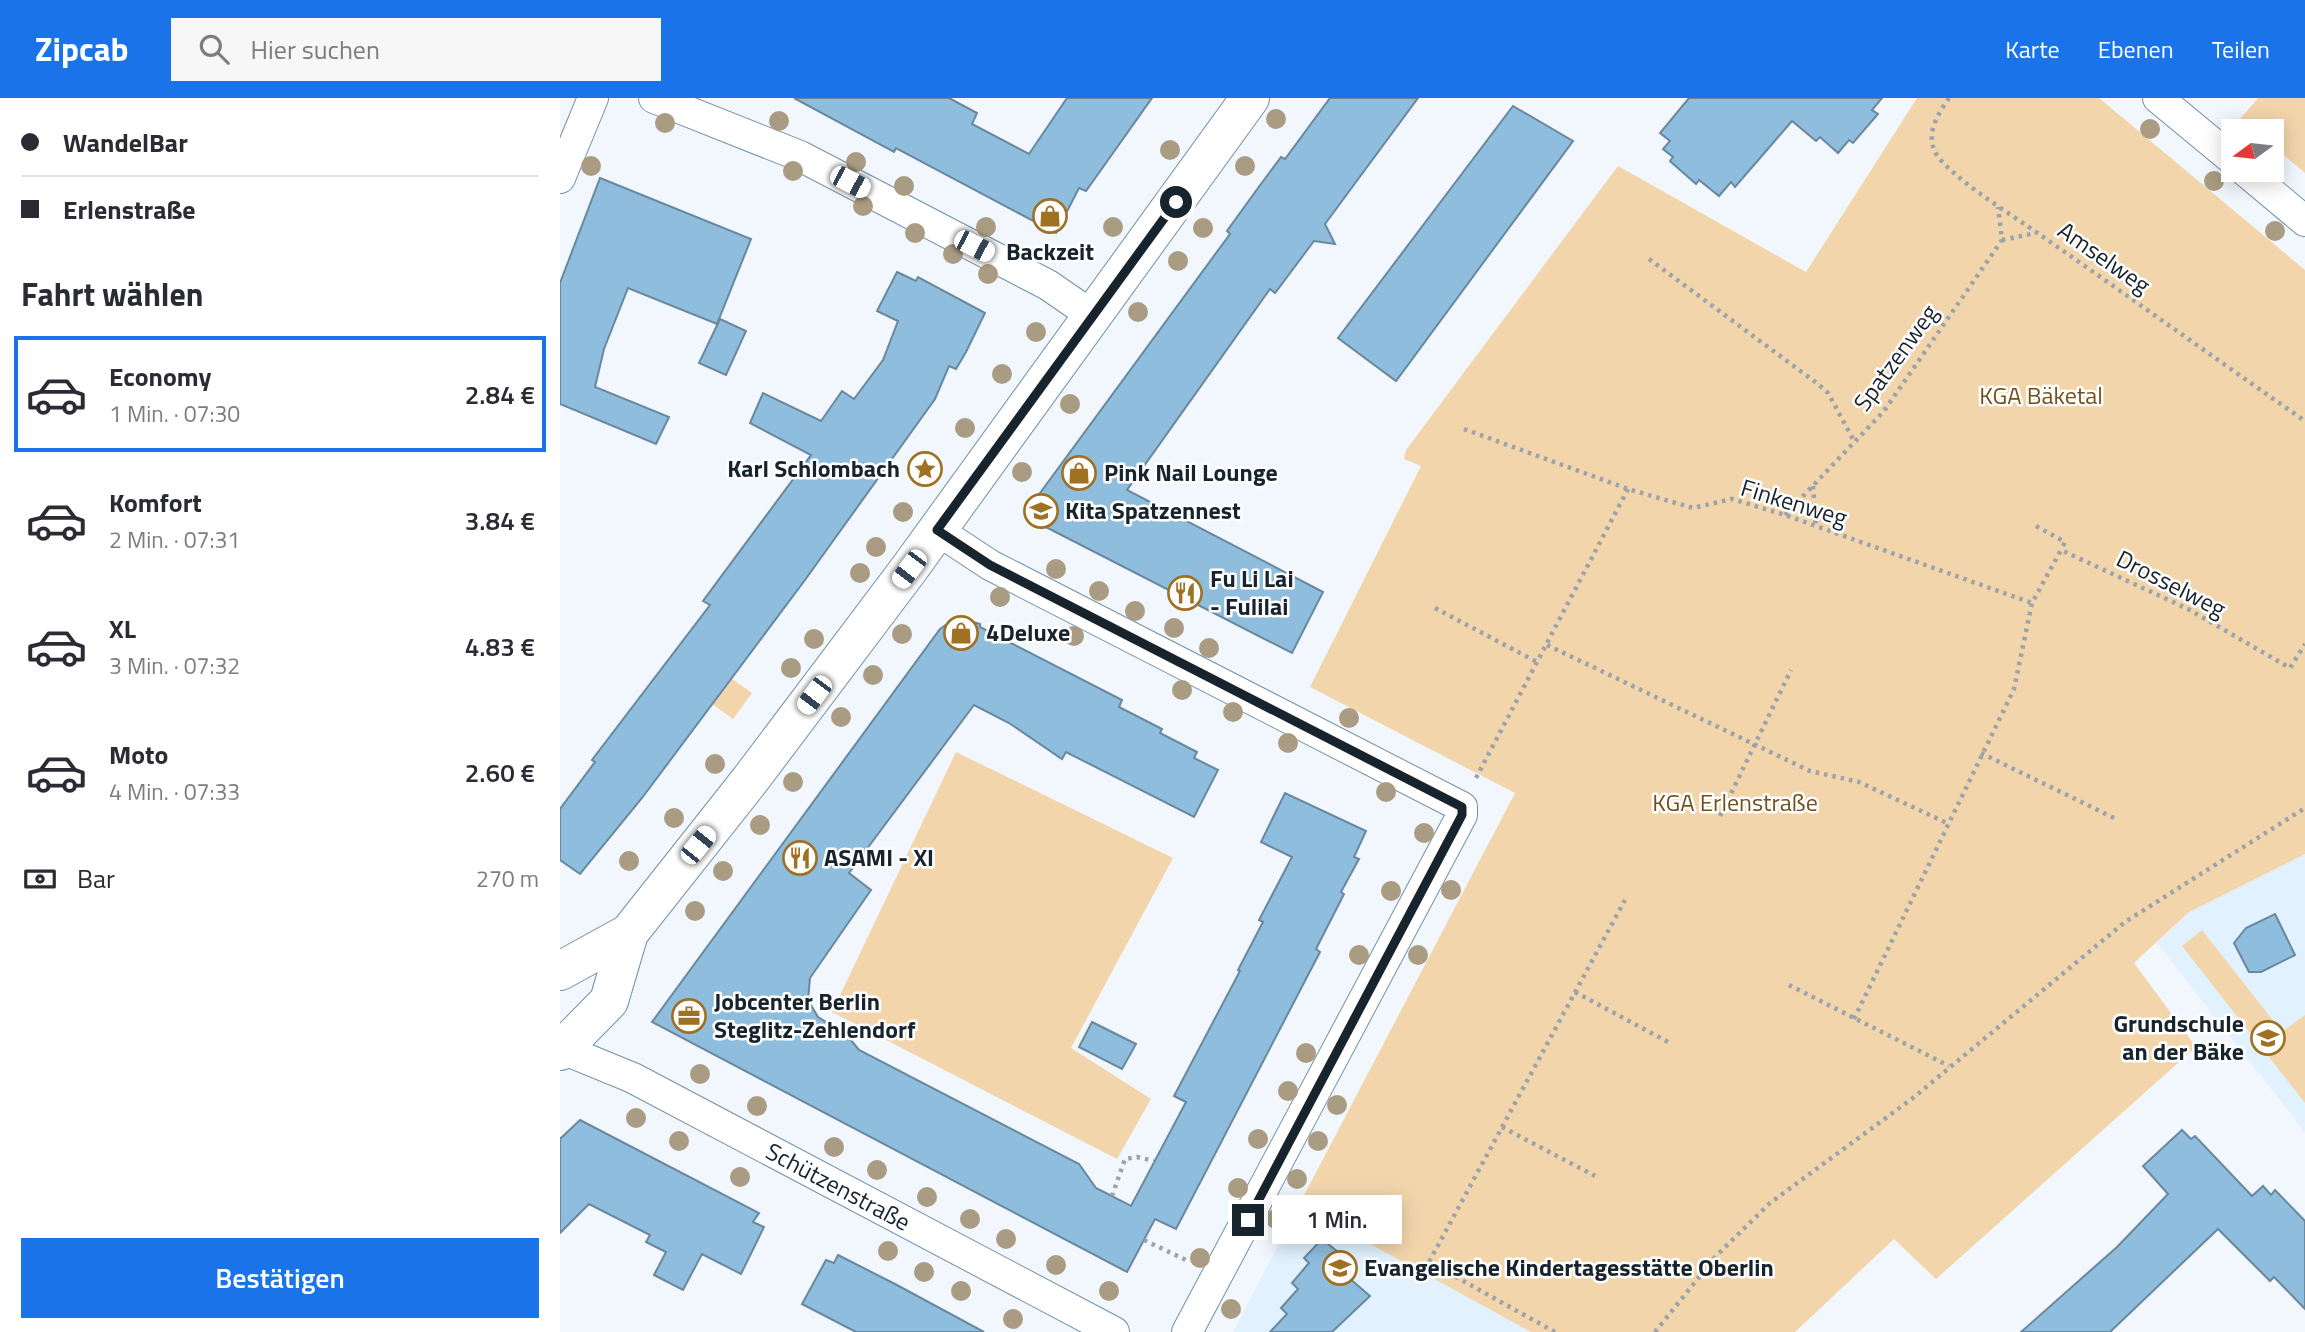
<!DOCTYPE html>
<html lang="de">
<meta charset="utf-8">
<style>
:root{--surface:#fff;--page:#f7f7f7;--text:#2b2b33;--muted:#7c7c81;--line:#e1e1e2;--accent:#1a73e8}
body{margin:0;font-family:"Titillium Web",sans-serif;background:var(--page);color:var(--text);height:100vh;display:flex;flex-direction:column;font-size:26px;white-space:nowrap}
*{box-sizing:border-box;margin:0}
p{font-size:23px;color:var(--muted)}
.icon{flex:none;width:38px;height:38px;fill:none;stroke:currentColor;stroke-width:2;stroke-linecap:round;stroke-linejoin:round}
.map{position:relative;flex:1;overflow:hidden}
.side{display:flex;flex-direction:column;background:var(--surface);width:560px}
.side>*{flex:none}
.hud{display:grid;align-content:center;height:154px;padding:0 21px;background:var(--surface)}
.needle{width:46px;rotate:255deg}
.controls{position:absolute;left:1661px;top:21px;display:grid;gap:14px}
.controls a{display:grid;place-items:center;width:63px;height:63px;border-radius:0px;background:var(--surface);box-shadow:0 4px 18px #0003;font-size:35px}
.end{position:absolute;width:32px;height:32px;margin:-16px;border:9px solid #17242d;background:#fff;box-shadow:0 0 0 4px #fff}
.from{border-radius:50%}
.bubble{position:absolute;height:49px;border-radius:0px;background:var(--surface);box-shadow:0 4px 18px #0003;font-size:23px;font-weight:600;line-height:49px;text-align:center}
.car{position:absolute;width:21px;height:42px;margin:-21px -10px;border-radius:9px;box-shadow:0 0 5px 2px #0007;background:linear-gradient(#fff 24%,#345 0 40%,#fff 0 76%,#345 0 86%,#fff 0)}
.hud b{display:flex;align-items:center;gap:24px;height:66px;font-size:26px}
.hud b+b{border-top:2px solid var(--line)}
.hud i{width:18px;height:18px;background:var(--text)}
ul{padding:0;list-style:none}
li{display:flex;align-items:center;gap:21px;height:116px;margin:0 14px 10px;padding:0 7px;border:4px solid transparent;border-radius:0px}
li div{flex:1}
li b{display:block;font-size:26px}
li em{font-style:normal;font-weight:600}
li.on{border-color:var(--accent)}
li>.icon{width:63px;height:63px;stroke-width:1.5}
h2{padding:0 21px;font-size:32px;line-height:84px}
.pay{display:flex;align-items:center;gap:18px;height:77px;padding:0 21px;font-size:26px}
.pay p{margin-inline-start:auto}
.action{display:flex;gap:14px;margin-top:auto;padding:14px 21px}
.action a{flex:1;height:80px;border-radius:0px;background:var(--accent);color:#fff;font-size:28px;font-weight:600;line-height:80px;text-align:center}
header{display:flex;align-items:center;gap:42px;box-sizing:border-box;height:98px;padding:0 35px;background:var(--accent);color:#fff}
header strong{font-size:33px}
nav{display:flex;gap:38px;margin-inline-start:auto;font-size:24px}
.search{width:490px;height:63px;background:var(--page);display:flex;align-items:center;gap:18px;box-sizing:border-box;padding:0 24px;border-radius:0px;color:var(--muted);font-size:26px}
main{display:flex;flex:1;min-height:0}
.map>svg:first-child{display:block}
.built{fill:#e1f1fd}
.green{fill:#f3d5ab}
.building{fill:#8ebdde;stroke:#69889d;stroke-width:2}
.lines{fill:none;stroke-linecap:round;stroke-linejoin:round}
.minor-casing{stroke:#7291a7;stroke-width:32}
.tertiary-casing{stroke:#7291a7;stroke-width:40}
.path{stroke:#9ba4ab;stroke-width:4.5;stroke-dasharray:3.5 5;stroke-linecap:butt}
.minor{stroke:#fff;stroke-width:30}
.tertiary{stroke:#fff;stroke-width:38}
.tree{fill:#aa9c82}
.route{stroke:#17242d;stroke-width:9}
.labels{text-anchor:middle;stroke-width:5;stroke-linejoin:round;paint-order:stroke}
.poi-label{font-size:24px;font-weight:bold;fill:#17242d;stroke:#fff;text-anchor:start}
.street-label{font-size:24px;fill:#17242d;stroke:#fff}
.park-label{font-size:24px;fill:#70511e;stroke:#fff}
</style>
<header>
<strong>Zipcab</strong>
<div class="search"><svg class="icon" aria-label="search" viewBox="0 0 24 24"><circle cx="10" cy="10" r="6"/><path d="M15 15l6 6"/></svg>Hier suchen</div>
<nav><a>Karte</a><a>Ebenen</a><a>Teilen</a></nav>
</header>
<main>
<section class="side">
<div class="hud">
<b><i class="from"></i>WandelBar</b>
<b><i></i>Erlenstraße</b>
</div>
<h2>Fahrt wählen</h2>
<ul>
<li class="on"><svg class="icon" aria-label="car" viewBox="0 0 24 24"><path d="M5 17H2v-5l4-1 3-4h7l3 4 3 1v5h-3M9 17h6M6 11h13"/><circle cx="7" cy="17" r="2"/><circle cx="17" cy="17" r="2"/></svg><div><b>Economy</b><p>1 Min. · 07:30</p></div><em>2.84 €</em></li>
<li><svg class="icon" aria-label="car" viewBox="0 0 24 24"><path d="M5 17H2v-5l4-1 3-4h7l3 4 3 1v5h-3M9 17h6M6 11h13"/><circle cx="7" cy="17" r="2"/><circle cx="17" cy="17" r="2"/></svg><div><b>Komfort</b><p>2 Min. · 07:31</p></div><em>3.84 €</em></li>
<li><svg class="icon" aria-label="car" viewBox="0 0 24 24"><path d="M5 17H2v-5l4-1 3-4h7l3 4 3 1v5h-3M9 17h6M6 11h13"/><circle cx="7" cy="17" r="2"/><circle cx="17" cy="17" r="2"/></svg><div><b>XL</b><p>3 Min. · 07:32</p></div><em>4.83 €</em></li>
<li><svg class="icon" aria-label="car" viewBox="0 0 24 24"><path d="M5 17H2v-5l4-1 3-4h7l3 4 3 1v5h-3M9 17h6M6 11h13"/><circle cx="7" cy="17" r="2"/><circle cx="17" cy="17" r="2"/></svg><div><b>Moto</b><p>4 Min. · 07:33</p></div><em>2.60 €</em></li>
</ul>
<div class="pay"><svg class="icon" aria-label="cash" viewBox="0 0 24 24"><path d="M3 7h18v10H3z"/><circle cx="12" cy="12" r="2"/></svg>Bar<p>270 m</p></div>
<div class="action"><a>Bestätigen</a></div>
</section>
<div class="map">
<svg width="1745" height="1234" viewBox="0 0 1745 1234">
<rect width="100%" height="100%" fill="#f1f7fc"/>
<g class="built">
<path d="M 1745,756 L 1745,1034 L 1597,845 L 1629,814 Z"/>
<path d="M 739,1107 L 971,1234 L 673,1234 Z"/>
</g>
<g class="green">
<path d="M 1357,0 L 1539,0 L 1745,172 L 1745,756 L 1629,814 L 1574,865 L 1636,949 L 1376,1181 L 1334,1141 L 1235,1234 L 971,1234 L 739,1107 L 955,695 L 750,589 L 861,368 L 844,361 L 846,352 L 1058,68 L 1246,174 Z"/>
<path d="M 1698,0 L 1745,0 L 1745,75 L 1712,47 L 1712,33 L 1694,33 L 1680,21 Z"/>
<path d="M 171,580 L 192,595 L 173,621 L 152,606 Z"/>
<path d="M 396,654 L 613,760 L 511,950 L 591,1001 L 557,1061 L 272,914 Z"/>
<path d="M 1642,832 L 1722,934 L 1745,917 L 1745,1005 L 1622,848 Z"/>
</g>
<g class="building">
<path d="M 234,0 L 389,0 L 417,15 L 412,26 L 469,56 L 507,0 L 592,0 L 526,93 L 519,90 L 496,135 L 336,50 L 334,54 Z"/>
<path d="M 770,0 L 858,0 L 765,126 L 775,146 L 754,143 L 715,195 L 710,191 L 567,392 L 763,494 L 732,555 L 476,424 L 472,406 L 670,136 L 667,133 L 698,90 L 721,59 L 725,61 Z"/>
<path d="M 1129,0 L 1322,0 L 1312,12 L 1318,16 L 1293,45 L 1289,42 L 1278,55 L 1260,39 L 1256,43 L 1232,23 L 1175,89 L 1171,84 L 1159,98 L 1139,82 L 1136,86 L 1110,63 L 1113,59 L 1103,51 L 1110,43 L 1100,35 Z"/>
<path d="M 953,8 L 1013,43 L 836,283 L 778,240 Z"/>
<path d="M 40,80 L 191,141 L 157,226 L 68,190 L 44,251 L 35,289 L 109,319 L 96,346 L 0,306 L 0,185 Z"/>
<path d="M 337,174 L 356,183 L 358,179 L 425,215 L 406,254 L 396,271 L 389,268 L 375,301 L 245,482 L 82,700 L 20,776 L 0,762 L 0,711 L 35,664 L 32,662 L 150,507 L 143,503 L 251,357 L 190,325 L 203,295 L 261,323 L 282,293 L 294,301 L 323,262 L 338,223 L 317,213 Z"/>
<path d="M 160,221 L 186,233 L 166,277 L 139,265 Z"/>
<path d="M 403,521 L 420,526 L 420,529 L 562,602 L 559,609 L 602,631 L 600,635 L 637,654 L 634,660 L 658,672 L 634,719 L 506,654 L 502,661 L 449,625 L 414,607 L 289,775 L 311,792 L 250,880 L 248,902 L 258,919 L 286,936 L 299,952 L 519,1066 L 536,1090 L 571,1108 L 626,1004 L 614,998 L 680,873 L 678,872 L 703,824 L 699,822 L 732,759 L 701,744 L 725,695 L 806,733 L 794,759 L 799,761 L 781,794 L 784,796 L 756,851 L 760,854 L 616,1131 L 595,1121 L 567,1174 L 92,924 L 380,531 L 390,524 Z"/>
<path d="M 1715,816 L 1735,857 L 1701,874 L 1689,874 L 1674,845 L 1686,830 Z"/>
<path d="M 532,924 L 576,946 L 562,971 L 519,949 Z"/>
<path d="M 20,1022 L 199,1115 L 193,1124 L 204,1129 L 181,1176 L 142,1156 L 123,1192 L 94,1177 L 106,1154 L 86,1144 L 90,1137 L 29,1106 L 0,1135 L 0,1041 Z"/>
<path d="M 1622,1032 L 1631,1041 L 1635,1038 L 1692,1098 L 1703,1088 L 1711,1097 L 1715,1092 L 1745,1123 L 1745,1211 L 1714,1179 L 1710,1183 L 1658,1131 L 1550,1234 L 1461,1234 L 1557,1149 L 1608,1096 L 1583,1068 Z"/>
<path d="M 762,1141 L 788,1162 L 781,1173 L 810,1198 L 772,1234 L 710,1234 L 727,1216 L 721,1210 L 738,1191 L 732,1185 L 749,1165 L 744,1160 Z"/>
<path d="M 278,1157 L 335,1186 L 424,1234 L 296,1234 L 242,1206 L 266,1162 L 274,1165 Z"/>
</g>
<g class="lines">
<g class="minor-casing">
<g id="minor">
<path d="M 94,0 L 240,58 L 488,187 L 533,218"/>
<path d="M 1598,0 L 1673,62"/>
<path d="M 1684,72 L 1745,123"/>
<path d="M 0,80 L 33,0"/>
<path d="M 377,432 L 430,467 L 902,709 L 902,717 L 627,1234"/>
<path d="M 0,950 L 73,980 L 554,1234"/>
</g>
</g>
<g class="tertiary-casing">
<g id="tertiary">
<path d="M 0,873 L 69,835"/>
<path d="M 0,953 L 49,903 L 69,835 L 190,682 L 349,471 L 690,0"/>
</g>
</g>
<g class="path">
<path d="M 1389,0 C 1378,16 1366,34 1375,54 C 1388,78 1455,119 1479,136 C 1568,198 1656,261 1745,323"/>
<path d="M 1442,142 L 1476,135"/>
<path d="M 1089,161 L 1258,286 L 1268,295 L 1294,343"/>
<path d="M 904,331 L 1068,391 L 1133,410 L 1172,401 L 1225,417 L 1472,505"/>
<path d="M 1253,388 L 1256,428"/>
<path d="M 1225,417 L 1324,313 L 1442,142 L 1438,109"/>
<path d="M 1476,428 L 1505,444 L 1501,452"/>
<path d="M 875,510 L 977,564"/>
<path d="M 987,547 L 1250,673 L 1299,684 L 1387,725"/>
<path d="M 1421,655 L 1554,720"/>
<path d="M 916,680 L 1068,391"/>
<path d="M 1160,718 L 1231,572"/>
<path d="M 1229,887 L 1389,968"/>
<path d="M 1015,894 L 1110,945"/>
<path d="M 1294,921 L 1454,591 L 1472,505 L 1501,452 L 1628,511 L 1730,570 L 1745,546"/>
<path d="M 942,1029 L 1035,1078"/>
<path d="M 552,1098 L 565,1061 L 577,1059 L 594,1063"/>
<path d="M 584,1142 L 628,1163"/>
<path d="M 995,1234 L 869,1164 L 1065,802"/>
<path d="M 1095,1234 L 1156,1158 L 1210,1105 L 1353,1000 L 1565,824 L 1745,710"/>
</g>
<use href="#minor" class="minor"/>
<use href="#tertiary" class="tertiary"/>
</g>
<g class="tree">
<circle cx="716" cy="21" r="10"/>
<circle cx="219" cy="23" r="10"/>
<circle cx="105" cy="25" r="10"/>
<circle cx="1590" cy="31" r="10"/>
<circle cx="610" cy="52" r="10"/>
<circle cx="296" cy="64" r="10"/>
<circle cx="31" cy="68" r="10"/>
<circle cx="685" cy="68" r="10"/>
<circle cx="233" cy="73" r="10"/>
<circle cx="1654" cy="83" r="10"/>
<circle cx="344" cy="88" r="10"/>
<circle cx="303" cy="108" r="10"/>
<circle cx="426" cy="129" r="10"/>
<circle cx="553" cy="129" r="10"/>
<circle cx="643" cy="130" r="10"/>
<circle cx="1715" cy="133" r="10"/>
<circle cx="355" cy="135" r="10"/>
<circle cx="393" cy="156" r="10"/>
<circle cx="618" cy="163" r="10"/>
<circle cx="428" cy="176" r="10"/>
<circle cx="578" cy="214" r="10"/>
<circle cx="476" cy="234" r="10"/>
<circle cx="442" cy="276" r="10"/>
<circle cx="510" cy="306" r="10"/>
<circle cx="405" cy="330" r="10"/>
<circle cx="462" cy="374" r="10"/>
<circle cx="343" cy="414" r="10"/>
<circle cx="316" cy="449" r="10"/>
<circle cx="496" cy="471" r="10"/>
<circle cx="300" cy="475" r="10"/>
<circle cx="539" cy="493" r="10"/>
<circle cx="440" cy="499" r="10"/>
<circle cx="575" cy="513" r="10"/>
<circle cx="614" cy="530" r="10"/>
<circle cx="342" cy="536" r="10"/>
<circle cx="514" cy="538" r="10"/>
<circle cx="254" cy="541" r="10"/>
<circle cx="649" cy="550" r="10"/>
<circle cx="231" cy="570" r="10"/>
<circle cx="313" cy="577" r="10"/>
<circle cx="622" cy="592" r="10"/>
<circle cx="673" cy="614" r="10"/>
<circle cx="281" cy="619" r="10"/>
<circle cx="789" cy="620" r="10"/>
<circle cx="728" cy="645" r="10"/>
<circle cx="155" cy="666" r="10"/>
<circle cx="233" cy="684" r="10"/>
<circle cx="826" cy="694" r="10"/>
<circle cx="114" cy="720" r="10"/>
<circle cx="200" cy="727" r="10"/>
<circle cx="864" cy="735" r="10"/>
<circle cx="69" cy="763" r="10"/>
<circle cx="163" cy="773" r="10"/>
<circle cx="891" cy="792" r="10"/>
<circle cx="831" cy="793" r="10"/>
<circle cx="135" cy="813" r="10"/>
<circle cx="799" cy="857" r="10"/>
<circle cx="858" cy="857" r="10"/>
<circle cx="746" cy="955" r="10"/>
<circle cx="140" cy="976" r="10"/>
<circle cx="728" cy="993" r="10"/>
<circle cx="777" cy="1007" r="10"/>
<circle cx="197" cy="1008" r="10"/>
<circle cx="76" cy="1020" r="10"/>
<circle cx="698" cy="1041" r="10"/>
<circle cx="119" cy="1043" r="10"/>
<circle cx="758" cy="1043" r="10"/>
<circle cx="274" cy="1049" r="10"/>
<circle cx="317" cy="1072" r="10"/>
<circle cx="180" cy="1079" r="10"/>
<circle cx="737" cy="1081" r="10"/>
<circle cx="678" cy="1090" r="10"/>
<circle cx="367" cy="1099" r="10"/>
<circle cx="410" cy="1121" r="10"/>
<circle cx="716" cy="1121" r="10"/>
<circle cx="446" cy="1141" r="10"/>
<circle cx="328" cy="1153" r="10"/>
<circle cx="640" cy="1160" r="10"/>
<circle cx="496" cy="1167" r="10"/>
<circle cx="364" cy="1174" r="10"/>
<circle cx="401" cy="1193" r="10"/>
<circle cx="549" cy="1193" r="10"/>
<circle cx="671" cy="1211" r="10"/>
<circle cx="453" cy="1221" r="10"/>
</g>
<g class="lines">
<path class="route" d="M 616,104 L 377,432 L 430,467 L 902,709 L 902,717 L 688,1122"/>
</g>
<defs>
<g id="shop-ring" transform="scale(1.75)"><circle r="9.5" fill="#fff" stroke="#9f7123" stroke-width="1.5"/><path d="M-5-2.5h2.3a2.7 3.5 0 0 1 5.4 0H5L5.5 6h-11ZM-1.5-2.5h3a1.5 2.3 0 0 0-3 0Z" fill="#9f7123"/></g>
<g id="sight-ring" transform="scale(1.75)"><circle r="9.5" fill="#fff" stroke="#9f7123" stroke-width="1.5"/><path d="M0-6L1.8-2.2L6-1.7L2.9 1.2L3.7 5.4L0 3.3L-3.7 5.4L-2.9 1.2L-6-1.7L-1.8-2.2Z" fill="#9f7123"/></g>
<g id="school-ring" transform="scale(1.75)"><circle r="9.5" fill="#fff" stroke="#9f7123" stroke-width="1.5"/><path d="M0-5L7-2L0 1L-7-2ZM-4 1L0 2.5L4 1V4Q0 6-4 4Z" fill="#9f7123"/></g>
<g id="restaurant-ring" transform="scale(1.75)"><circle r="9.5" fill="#fff" stroke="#9f7123" stroke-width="1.5"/><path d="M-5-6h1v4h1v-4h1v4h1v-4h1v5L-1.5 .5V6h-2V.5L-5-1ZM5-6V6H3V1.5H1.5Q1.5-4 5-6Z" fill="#9f7123"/></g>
<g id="office-ring" transform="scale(1.75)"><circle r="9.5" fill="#fff" stroke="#9f7123" stroke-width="1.5"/><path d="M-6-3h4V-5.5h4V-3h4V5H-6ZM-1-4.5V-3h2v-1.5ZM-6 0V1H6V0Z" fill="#9f7123"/></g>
</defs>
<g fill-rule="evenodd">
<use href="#shop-ring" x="490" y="118"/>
<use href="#sight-ring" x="365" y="371"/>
<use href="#shop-ring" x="519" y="375"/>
<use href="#school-ring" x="481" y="413"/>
<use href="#restaurant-ring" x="625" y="495"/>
<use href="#shop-ring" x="401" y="535"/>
<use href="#restaurant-ring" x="240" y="760"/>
<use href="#office-ring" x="129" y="918"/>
<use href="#school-ring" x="1708" y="940"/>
<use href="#school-ring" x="780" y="1170"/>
</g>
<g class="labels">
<g class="poi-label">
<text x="490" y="162" text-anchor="middle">Backzeit</text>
<text x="340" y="379" text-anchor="end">Karl Schlombach</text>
<text x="544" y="383">Pink Nail Lounge</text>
<text x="505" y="421">Kita Spatzennest</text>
<text x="650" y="489">Fu Li Lai<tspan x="650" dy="28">- Fulilai</tspan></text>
<text x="426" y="543">4Deluxe</text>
<text x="264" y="768">ASAMI - XI</text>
<text x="154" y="912">Jobcenter Berlin<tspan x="154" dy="28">Steglitz-Zehlendorf</tspan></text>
<text x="1684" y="934" text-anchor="end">Grundschule<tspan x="1684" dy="28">an der Bäke</tspan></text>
<text x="804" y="1178">Evangelische Kindertagesstätte Oberlin</text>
</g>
<g class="street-label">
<text transform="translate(1544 160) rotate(35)" y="8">Amselweg</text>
<text transform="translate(1336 260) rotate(-54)" y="8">Spatzenweg</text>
<text transform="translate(1234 405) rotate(17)" y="8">Finkenweg</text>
<text transform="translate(1611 486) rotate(27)" y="8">Drosselweg</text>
<text transform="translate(278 1089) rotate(28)" y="8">Schützenstraße</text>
</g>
<g class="park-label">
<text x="1481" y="306">KGA Bäketal</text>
<text x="1175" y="713">KGA Erlenstraße</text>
</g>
</g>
</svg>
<div class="controls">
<a><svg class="needle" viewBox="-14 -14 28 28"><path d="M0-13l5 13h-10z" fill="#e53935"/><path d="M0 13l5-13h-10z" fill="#7c7c81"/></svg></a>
</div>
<i class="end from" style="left:616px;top:104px"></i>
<i class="end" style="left:688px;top:1122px"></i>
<div class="bubble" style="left:712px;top:1097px;width:130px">1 Min.</div>
<i class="car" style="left:290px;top:84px;rotate:118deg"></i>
<i class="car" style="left:414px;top:148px;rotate:117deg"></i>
<i class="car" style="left:349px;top:471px;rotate:217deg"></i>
<i class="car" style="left:254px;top:597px;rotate:217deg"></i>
<i class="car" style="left:138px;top:747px;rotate:39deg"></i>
</div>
</main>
